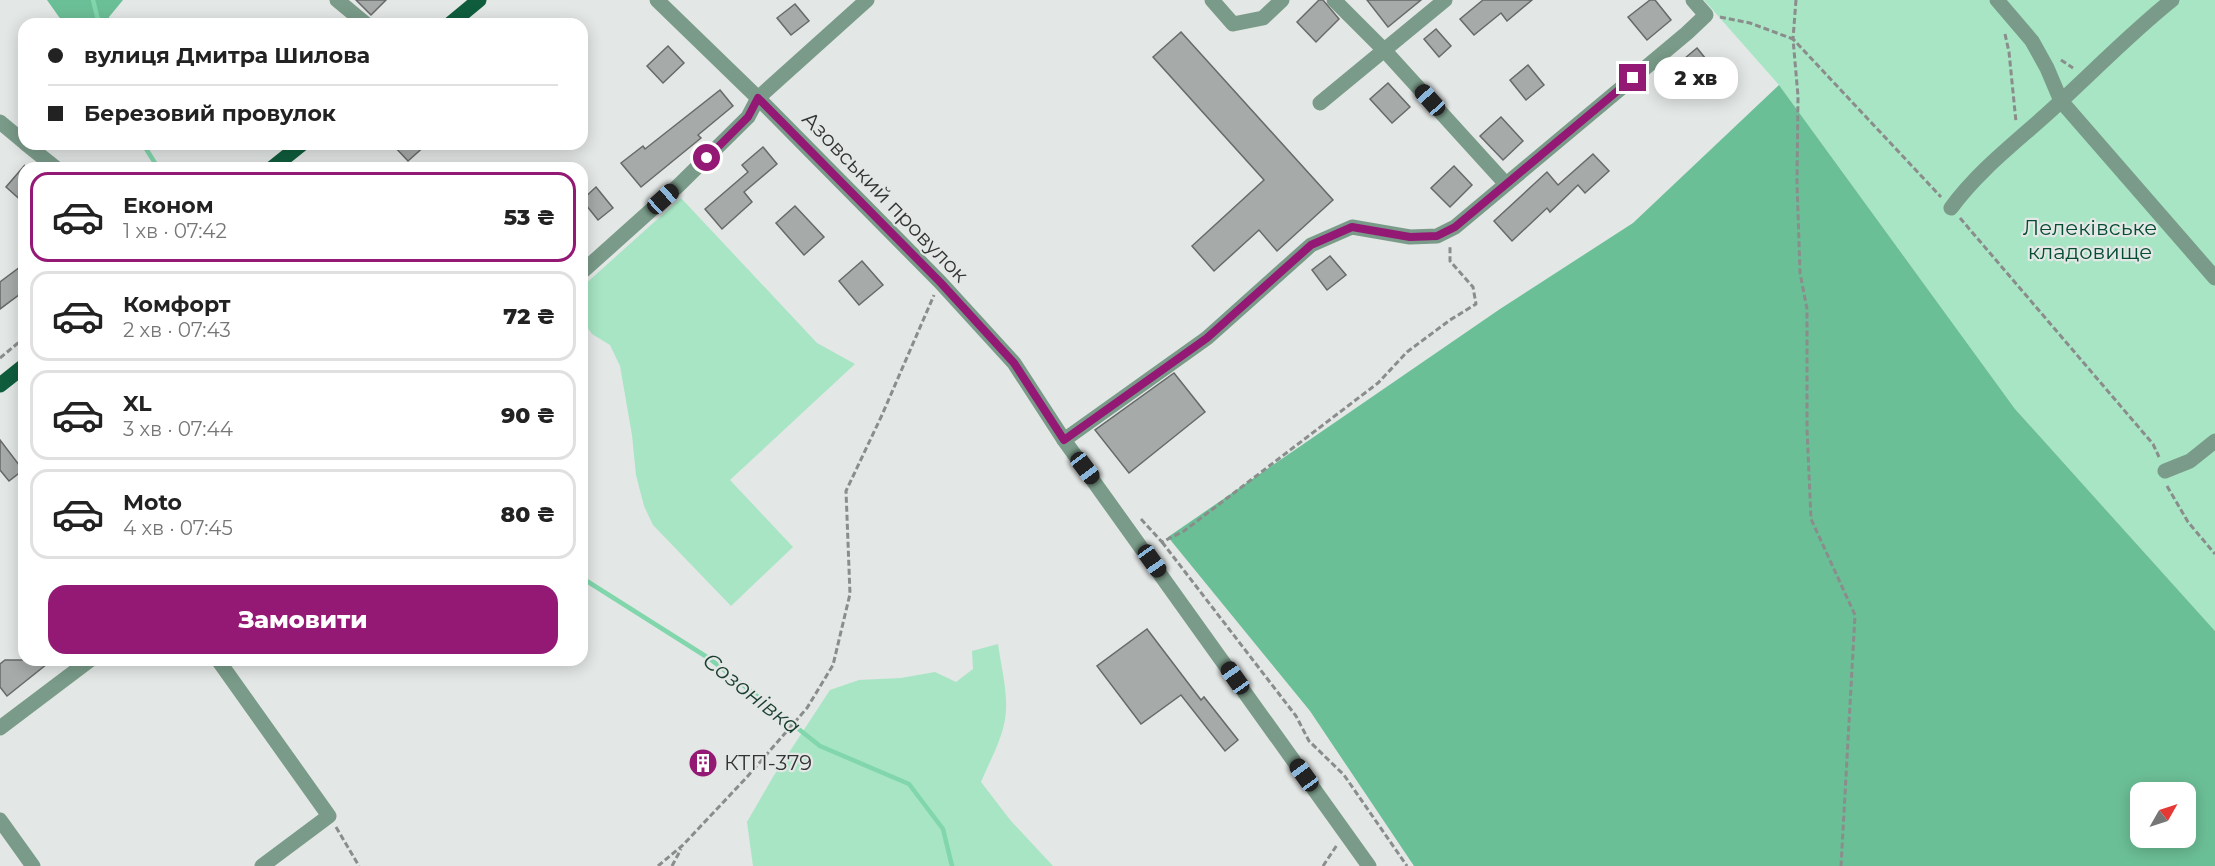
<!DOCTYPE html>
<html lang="uk">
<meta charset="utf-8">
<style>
:root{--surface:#fff;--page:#f6f6f6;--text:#222;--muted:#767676;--line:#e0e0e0;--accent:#941975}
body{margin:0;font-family:Montserrat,sans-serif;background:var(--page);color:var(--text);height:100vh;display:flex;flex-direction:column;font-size:22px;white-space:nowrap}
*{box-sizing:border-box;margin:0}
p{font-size:20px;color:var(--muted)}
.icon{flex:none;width:33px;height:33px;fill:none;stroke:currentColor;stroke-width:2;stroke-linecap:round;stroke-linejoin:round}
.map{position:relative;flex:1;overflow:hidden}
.drawer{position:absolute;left:18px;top:162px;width:570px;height:504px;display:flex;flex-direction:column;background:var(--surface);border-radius:18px;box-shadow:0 3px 15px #0003}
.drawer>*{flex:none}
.top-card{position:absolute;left:18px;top:18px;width:570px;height:132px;border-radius:18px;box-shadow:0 3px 15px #0003;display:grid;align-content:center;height:132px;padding:0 30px;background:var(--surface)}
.needle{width:39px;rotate:51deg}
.fabs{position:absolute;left:2130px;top:782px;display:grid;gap:12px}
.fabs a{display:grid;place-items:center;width:66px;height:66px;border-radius:12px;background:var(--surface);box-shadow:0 3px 15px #0003;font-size:30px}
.end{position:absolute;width:27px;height:27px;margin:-14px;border:8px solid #941975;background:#fff;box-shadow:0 0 0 3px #fff}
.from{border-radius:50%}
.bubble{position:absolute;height:42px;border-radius:18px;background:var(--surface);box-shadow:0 3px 15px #0003;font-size:20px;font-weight:800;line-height:42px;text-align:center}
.car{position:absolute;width:18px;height:36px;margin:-18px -9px;border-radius:8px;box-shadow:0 0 4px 2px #0007;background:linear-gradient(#222 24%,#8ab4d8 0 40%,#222 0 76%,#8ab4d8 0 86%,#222 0)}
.top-card b{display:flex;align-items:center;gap:21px;height:57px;font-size:22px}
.top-card b+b{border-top:2px solid var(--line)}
.top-card i{width:15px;height:15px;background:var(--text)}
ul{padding:10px 0 0;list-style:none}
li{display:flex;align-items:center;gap:18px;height:90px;margin:0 12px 9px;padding:0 18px;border:3px solid var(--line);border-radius:18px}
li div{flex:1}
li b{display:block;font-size:22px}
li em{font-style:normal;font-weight:800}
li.active{border-color:var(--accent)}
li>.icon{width:54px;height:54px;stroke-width:1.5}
.primary-button{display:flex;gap:12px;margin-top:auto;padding:12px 30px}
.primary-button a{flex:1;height:69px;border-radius:18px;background:var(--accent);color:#fff;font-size:24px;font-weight:800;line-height:69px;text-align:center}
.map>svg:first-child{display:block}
.green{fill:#a7e5c4}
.forest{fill:#6bbf96;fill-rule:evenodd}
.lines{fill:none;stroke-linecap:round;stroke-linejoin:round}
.stream{stroke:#81d6ac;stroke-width:4.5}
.building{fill:#a6aaa8;stroke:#676a68;stroke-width:1.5}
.path{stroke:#8a8d8b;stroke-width:3;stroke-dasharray:6 3;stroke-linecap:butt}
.minor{stroke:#7a9b89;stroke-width:15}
.major{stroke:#105d3e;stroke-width:15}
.route{stroke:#941975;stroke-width:8}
.labels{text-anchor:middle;stroke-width:4.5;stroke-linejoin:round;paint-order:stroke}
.street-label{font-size:21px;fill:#323433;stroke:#e3e7e5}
.park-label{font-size:21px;fill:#044c32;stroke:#e3e7e5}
.poi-label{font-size:21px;fill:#323433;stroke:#e3e7e5;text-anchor:start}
.water-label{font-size:22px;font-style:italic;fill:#1a3f2e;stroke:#e3e7e5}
</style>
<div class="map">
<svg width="2215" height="866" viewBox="0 0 2215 866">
<rect width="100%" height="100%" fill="#e3e7e5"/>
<g class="green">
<path d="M 1704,0 L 2215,0 L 2215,631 L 2015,409 L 1779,85 Z"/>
<path d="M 681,198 L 817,343 L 855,364 L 730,480 L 793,547 L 731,606 L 653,525 L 644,506 L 636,475 L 632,435 L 620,366 L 610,345 L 592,334 L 582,320 L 582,287 Z"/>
<path d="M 998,644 C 1001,666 1007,688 1006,710 C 1005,735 990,760 981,782 L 1011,821 L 1053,866 L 753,866 L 747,822 L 773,777 L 830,690 L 859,680 L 901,678 L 935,672 L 956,682 L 973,669 L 972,651 Z"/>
</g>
<g class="forest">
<path d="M 47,0 L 123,0 L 109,17 L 110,24 L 64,24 Z"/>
<path d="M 1779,85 L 2015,409 L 2215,631 L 2215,866 L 1414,866 L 1310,711 L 1168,537 L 1500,309 L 1633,223 ZM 2140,792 L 2186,792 L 2186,837 L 2140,837 Z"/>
</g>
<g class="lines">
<g class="stream">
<path d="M 93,0 L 99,24"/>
<path d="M 143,144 L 155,163 L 162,168"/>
<path d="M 582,578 L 710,659 L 820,746 L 909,784 L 943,829 L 952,866"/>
</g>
</g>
<g class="building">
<path d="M 356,0 L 386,0 L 371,15 Z"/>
<path d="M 1319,0 L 1323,0 L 1339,19 L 1316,42 L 1297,22 Z"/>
<path d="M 1367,0 L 1421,0 L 1388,27 Z"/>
<path d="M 1483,0 L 1532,0 L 1507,21 L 1501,13 L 1474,35 L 1460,19 Z"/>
<path d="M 1650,0 L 1655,0 L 1671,20 L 1647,40 L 1628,17 Z"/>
<path d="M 795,4 L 809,21 L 791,35 L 777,18 Z"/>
<path d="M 1436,29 L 1451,46 L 1439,57 L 1424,39 Z"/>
<path d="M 1181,32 L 1333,200 L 1277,251 L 1259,230 L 1214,271 L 1192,246 L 1264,180 L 1153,57 Z"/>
<path d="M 668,46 L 684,63 L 663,83 L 647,66 Z"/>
<path d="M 1697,48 L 1714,69 L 1683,95 L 1666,74 Z"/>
<path d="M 1528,65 L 1544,85 L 1526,100 L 1510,80 Z"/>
<path d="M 1388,83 L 1410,107 L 1392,123 L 1370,99 Z"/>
<path d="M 720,90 L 733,106 L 698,135 L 701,138 L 641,187 L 621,163 L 643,146 L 645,149 Z"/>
<path d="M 1501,117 L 1523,141 L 1503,160 L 1480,136 Z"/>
<path d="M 392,144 L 427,144 L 408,161 Z"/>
<path d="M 763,147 L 777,164 L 744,192 L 752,202 L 722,229 L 705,209 L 748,172 L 742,165 Z"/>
<path d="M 1593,154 L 1609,171 L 1585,193 L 1578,185 L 1550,212 L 1547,208 L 1512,241 L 1494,221 L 1547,172 L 1558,185 Z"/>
<path d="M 24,166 L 24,203 L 6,187 Z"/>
<path d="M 1454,166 L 1472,185 L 1450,207 L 1431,188 Z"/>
<path d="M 596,187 L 613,208 L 598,220 L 582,200 Z"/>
<path d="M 795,206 L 824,237 L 804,255 L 776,223 Z"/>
<path d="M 1330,256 L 1346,275 L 1327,290 L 1312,270 Z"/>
<path d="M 862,261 L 883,285 L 859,305 L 839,281 Z"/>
<path d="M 24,264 L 24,291 L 0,309 L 0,282 Z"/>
<path d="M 1174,373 L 1205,412 L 1129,473 L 1095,430 Z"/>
<path d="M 0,440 L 23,470 L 9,481 L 0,470 Z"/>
<path d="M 1147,629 L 1201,700 L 1204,697 L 1238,740 L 1225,751 L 1181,695 L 1141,724 L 1097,666 Z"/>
<path d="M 5,660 L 52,660 L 7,696 L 0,687 L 0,664 Z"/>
</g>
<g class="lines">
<g class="path">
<path d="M 1796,0 L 1793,39 L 1941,197"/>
<path d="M 1720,17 L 1750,23 L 1793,39 L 1798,96 L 1797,182 L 1800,273 L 1807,309 L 1807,429 L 1811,519 L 1855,615 L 1841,866"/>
<path d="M 2005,34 L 2009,52 L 2016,122"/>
<path d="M 2061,60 L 2073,68"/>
<path d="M 1960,218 L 2153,444 L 2159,457"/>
<path d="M 0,358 L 24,338"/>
<path d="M 2167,486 L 2188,522 L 2215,554"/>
<path d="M 1141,519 L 1162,542 L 1184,531 L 1378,383 L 1407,352 L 1450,320 L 1476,304 L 1473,287 L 1450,261 L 1450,245"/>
<path d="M 1162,542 L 1296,716 L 1309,741 L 1344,775 L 1407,866"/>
<path d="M 336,827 L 359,866"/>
<path d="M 658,866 L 683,845 L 747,777 L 807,708 L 833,665 L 850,594 L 846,491 L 882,415 L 934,295"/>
<path d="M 672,866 L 681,849"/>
<path d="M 1323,866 L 1337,845"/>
</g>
<g class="minor">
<path d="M 337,0 L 366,24"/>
<path d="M 657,0 L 758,98 L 940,282 L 1014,363 L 1064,440 L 1369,866"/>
<path d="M 1212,0 L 1233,24 L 1263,18 L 1282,0"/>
<path d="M 1334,0 L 1385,51 L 1505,183"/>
<path d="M 1997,0 L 2032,41 L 2047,68 L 2061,101 L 2215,278"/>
<path d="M 1320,103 L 1445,0"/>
<path d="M 0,122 L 24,142"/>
<path d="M 26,144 L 56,168"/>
<path d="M 1951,208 C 1981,167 2023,137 2060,102 C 2097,68 2132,32 2172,0"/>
<path d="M 582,272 L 679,185 L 748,117 L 758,98 L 867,0"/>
<path d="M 1064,440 L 1207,338 L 1311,245 L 1352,227 L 1410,237 L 1437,236 L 1455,227 L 1687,33 L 1706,15 L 1693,0"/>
<path d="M 2165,471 L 2190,461 L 2215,441"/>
<path d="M 218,660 L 329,816 L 262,866"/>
<path d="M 0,728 L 90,660"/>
<path d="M 0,820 L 33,866"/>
</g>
<g class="major">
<path d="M 450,24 L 479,0"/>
<path d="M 272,168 L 302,144"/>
<path d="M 0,385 L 24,366"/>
</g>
</g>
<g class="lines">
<path class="route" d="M 707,158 L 748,117 L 758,98 L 940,282 L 1014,363 L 1064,440 L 1207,338 L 1311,245 L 1352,227 L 1410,237 L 1437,236 L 1455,227 L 1633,78"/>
</g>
<defs>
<g id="building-disc" transform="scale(1.5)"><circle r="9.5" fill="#941975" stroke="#e3e7e5"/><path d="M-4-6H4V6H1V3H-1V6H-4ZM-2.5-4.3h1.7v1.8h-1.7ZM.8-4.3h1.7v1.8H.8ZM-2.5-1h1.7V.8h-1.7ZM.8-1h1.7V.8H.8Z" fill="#fff"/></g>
</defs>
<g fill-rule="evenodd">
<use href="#building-disc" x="703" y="763"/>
</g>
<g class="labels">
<g class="street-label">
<text transform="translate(885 197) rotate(46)" y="7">Азовський провулок</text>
</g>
<g class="park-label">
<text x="2090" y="235">Лелеківське<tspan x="2090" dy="24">кладовище</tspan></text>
</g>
<g class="poi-label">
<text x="724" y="770">КТП-379</text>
</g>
<g class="water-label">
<text transform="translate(752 693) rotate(38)" y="8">Созонівка</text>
</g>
</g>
</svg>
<div class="fabs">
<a><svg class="needle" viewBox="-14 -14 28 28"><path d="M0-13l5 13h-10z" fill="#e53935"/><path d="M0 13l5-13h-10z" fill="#767676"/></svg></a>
</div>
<i class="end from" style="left:707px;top:158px"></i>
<i class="end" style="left:1633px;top:78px"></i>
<div class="bubble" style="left:1654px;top:57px;width:84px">2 хв</div>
<i class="car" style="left:1430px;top:100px;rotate:318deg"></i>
<i class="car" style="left:663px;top:199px;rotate:48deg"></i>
<i class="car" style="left:1085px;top:468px;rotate:143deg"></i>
<i class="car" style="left:1152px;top:561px;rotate:145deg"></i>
<i class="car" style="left:1235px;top:678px;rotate:325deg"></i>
<i class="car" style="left:1304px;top:775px;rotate:324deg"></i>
<div class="top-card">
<b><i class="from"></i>вулиця Дмитра Шилова</b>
<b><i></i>Березовий провулок</b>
</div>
<section class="drawer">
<ul>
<li class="active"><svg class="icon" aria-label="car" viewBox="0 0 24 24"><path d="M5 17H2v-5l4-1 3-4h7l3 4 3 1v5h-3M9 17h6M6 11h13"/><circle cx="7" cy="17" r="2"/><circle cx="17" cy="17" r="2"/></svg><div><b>Економ</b><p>1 хв · 07:42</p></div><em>53 ₴</em></li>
<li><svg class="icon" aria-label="car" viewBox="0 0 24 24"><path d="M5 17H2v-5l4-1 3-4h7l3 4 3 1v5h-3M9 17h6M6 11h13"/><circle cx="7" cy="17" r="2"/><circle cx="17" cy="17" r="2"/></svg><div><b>Комфорт</b><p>2 хв · 07:43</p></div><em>72 ₴</em></li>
<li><svg class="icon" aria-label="car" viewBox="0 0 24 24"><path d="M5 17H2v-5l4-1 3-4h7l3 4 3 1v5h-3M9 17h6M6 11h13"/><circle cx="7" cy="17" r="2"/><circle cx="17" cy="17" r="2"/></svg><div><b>XL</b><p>3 хв · 07:44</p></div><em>90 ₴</em></li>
<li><svg class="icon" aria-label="car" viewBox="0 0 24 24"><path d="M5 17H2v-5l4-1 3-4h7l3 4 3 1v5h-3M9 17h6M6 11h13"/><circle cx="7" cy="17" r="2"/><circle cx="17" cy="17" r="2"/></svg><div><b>Moto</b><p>4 хв · 07:45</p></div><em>80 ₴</em></li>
</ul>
<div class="primary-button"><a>Замовити</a></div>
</section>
</div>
